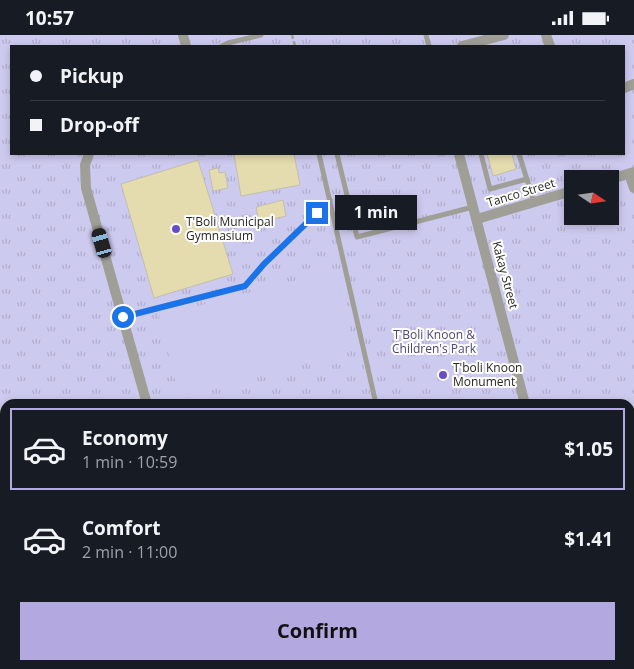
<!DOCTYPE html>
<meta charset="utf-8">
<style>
:root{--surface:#171b24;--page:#242831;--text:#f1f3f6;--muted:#9ea1a6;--line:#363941;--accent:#b4a8e0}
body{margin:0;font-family:"Open Sans",sans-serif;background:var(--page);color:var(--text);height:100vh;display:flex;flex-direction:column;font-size:19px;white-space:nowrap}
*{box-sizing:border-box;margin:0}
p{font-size:16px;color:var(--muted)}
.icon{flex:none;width:28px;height:28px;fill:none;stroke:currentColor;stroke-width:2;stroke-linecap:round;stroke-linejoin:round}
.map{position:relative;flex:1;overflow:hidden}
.panel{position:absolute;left:0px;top:364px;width:635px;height:271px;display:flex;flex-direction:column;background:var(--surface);border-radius:15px 15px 0 0;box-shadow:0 2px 8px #0003}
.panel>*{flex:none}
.hud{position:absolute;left:10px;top:10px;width:615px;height:110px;border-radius:0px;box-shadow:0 2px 8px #0003;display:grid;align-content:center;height:110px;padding:0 20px;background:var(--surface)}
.needle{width:32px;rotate:103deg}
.controls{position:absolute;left:564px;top:135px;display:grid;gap:10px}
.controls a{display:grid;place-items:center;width:55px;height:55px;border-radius:0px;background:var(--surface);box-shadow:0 2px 8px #0003;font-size:25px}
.end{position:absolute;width:22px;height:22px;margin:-11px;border:6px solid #1a73e8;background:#fff;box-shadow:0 0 0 2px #fff}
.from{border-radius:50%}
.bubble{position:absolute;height:35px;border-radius:0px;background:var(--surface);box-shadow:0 2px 8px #0003;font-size:16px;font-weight:700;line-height:35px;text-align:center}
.car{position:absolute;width:15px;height:30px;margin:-15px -8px;border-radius:6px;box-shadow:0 0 4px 1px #0007;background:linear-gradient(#222 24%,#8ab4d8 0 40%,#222 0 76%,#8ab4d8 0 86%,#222 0)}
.hud b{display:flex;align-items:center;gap:18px;height:48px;font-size:19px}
.hud b+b{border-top:1px solid var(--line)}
.hud i{width:12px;height:12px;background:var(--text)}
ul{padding:9px 0 0;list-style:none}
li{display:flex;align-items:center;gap:15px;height:82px;margin:0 10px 8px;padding:0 10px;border:2px solid transparent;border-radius:0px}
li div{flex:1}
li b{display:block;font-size:19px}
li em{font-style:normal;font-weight:700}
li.current{border-color:var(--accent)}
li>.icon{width:45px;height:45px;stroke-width:1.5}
.button{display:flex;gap:10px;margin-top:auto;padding:10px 20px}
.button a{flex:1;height:58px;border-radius:0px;background:var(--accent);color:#111;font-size:20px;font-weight:700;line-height:58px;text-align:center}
.status{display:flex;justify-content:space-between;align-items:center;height:35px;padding:0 25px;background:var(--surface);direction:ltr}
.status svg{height:14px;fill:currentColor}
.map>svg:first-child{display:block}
.grass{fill:url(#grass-tufts);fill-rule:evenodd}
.pitch{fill:#cdcaef}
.building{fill:#e4dcaf;stroke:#c2bfae}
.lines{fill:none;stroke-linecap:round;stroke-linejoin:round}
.path{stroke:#a5a294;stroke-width:2.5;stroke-dasharray:4 2.5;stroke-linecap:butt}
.service{stroke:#a09f97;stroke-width:5}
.minor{stroke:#a09f97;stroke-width:10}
.tertiary{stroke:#a09f97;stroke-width:12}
.primary{stroke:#575448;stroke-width:12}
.route{stroke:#1a73e8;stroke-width:6}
.poi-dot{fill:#694dc6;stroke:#fff;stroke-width:2}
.labels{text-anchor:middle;stroke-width:4;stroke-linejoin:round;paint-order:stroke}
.street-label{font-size:12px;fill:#27261f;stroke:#fff}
.poi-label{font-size:12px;fill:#27261f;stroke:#fff;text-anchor:start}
.park-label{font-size:12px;fill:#4c447a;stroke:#fff}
</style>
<div class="status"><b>10:57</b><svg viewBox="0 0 49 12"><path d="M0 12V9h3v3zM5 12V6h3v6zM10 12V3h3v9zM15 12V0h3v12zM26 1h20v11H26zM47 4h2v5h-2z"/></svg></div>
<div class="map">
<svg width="634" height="634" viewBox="0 0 634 634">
<defs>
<pattern id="grass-tufts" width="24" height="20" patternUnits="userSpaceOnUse" patternTransform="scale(1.25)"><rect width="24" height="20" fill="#cdcaef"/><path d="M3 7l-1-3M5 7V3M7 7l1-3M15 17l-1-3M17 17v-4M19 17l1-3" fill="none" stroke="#b0adcc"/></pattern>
</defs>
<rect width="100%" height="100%" fill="#fffbe9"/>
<path class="grass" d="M 0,0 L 634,0 L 634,548 L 630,548 L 630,369 L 5,369 L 5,630 L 191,630 L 169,634 L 0,634 ZM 11,11 L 624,11 L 624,119 L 11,119 ZM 572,144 L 610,144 L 610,181 L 572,181 Z"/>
<path class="pitch" d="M 335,235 L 355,315 L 179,361 L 159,281 Z"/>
<g class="building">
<path d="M 234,119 L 294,119 L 300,150 L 241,161 Z"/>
<path d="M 487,119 L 512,119 L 516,134 L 493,141 Z"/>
<path d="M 198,125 L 233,239 L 154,263 L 121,149 Z"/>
<path d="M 218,133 L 219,138 L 225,137 L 228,153 L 213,156 L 209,135 Z"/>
<path d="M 283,165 L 286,181 L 259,188 L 256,172 Z"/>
</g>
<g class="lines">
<path class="path" d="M 292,0 L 295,11"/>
<g class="service">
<path d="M 426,0 L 429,11"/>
<path d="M 222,11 L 228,8 L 261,0"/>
<path d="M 319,119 L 376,369"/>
<path d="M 337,119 L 357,202 L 473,172"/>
<path d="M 481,119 L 490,154 L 527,144"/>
<path d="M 519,119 L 534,167"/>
<path d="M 123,282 L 245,251 L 264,229 L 330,165"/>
</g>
<g class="minor">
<path d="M 183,0 L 186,11"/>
<path d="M 546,0 L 550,11"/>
<path d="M 462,11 L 504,0"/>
<path d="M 624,53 L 634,49"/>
<path d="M 89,119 L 85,130 L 86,153 L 147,369"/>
<path d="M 459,119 L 525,369"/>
<path d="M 629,139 L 634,153"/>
<path d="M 610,144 L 634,137"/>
<path d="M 477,184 L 572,156"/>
<path d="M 630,596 L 634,599"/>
</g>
<path class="tertiary" d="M 630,615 L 634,615"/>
<g class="primary">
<path d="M 0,398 L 5,399"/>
<path d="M 630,416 L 634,416"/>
</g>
</g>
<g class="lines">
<path class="route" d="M 123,282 L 245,251 L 264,229 L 317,178"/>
</g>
<g class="poi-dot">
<circle cx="176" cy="194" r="5"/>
<circle cx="443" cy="340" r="5"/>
</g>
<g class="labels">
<g class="street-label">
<text transform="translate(521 158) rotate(-17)" y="4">Tanco Street</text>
<text transform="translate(505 240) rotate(75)" y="4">Kakay Street</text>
</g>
<g class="poi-label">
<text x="186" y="191">T'Boli Municipal<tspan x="186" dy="14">Gymnasium</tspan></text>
<text x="453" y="337">T'boli Knoon<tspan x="453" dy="14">Monument</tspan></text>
</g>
<g class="park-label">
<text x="434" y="304">T'Boli Knoon &amp;<tspan x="434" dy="14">Children's Park</tspan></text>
</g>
</g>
</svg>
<div class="controls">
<a><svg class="needle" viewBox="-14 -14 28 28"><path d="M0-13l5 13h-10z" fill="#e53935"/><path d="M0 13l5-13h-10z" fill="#9ea1a6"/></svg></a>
</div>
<i class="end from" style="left:123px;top:282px"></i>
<i class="end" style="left:317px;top:178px"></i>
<div class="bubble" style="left:335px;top:160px;width:82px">1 min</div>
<i class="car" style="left:102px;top:208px;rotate:344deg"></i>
<div class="hud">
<b><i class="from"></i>Pickup</b>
<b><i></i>Drop-off</b>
</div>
<section class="panel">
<ul>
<li class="current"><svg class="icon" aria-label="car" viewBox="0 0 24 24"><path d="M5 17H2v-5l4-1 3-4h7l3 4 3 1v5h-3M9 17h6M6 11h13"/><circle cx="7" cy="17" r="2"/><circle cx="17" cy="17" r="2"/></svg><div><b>Economy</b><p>1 min · 10:59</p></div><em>$1.05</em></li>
<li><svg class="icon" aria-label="car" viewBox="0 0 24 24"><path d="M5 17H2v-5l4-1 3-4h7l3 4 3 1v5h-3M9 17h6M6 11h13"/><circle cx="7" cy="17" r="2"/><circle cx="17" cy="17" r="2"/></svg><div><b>Comfort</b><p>2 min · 11:00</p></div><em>$1.41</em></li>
</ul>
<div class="button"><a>Confirm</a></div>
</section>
</div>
